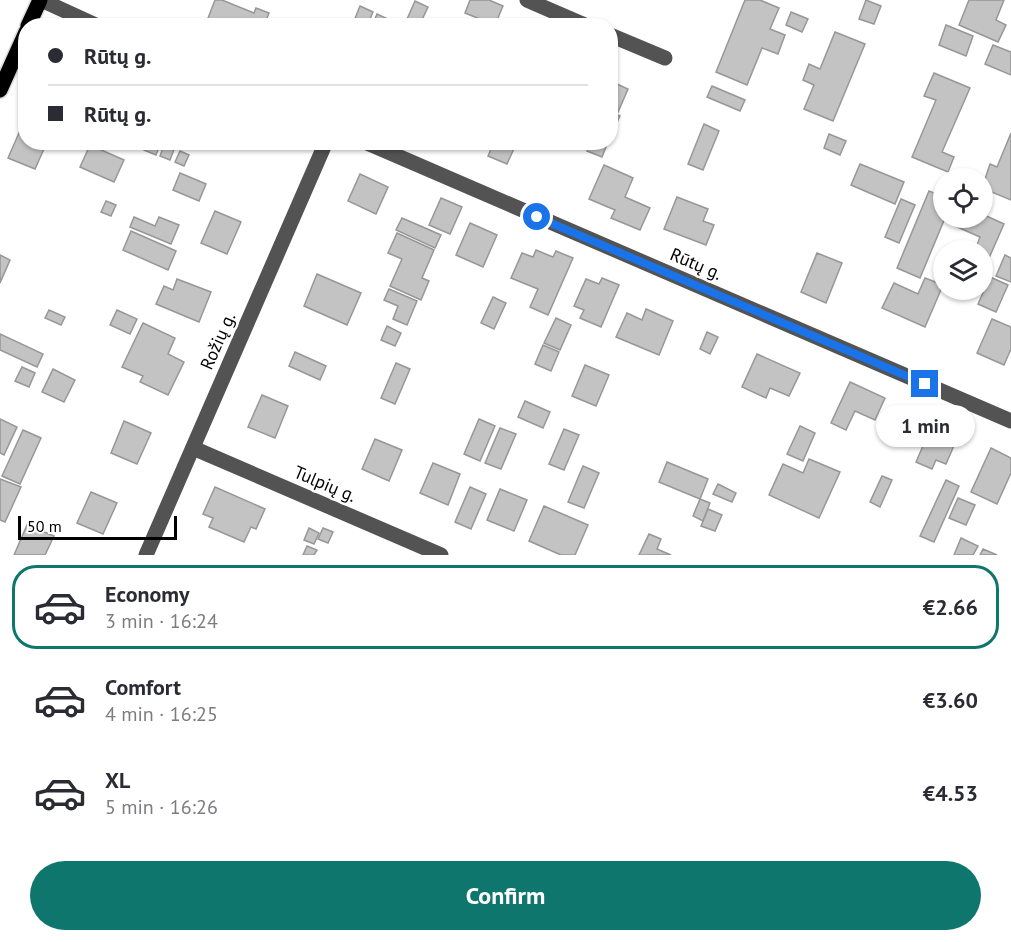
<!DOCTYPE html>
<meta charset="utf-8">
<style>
:root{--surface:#fff;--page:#f7f7f7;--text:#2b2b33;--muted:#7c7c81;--line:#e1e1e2;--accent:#0f766e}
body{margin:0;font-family:"PT Sans",sans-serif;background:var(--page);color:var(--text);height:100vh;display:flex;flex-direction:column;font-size:22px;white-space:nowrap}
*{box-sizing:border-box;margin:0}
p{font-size:20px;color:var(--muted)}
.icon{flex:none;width:33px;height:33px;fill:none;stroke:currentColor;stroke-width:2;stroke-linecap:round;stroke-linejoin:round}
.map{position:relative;height:555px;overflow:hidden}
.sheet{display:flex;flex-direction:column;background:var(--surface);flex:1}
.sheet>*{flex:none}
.guide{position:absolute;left:18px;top:18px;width:600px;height:132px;border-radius:24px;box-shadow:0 2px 4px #0004;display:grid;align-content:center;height:132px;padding:0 30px;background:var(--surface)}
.tools{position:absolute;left:933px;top:168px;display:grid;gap:12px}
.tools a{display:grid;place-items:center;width:60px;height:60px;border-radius:50%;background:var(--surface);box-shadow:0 2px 4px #0004;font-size:30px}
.scale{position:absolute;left:18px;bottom:15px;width:159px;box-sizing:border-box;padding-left:6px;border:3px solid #000;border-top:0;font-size:16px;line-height:21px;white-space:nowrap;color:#000;-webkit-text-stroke:4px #fff;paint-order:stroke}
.end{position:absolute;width:27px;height:27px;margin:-14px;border:8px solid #1a73e8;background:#fff;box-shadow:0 0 0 3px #fff}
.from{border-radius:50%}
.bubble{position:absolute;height:42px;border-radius:21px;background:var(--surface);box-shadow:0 2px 4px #0004;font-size:20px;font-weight:800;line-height:42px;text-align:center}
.guide b{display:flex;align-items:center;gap:21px;height:57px;font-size:22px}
.guide b+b{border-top:2px solid var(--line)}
.guide i{width:15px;height:15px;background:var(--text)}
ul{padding:10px 0 0;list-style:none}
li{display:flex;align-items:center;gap:18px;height:84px;margin:0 12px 9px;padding:0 18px;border:3px solid transparent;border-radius:24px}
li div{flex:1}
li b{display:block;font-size:22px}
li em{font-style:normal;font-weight:800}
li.on{border-color:var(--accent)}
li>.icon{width:54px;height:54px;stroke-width:1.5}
.button{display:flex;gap:12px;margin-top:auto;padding:12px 30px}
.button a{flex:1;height:69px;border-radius:36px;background:var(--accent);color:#fff;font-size:24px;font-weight:800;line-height:69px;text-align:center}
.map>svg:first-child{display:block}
.building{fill:#c3c3c3;stroke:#979797;stroke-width:1.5}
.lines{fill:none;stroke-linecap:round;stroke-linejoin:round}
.major-casing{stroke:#dbdbdb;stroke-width:18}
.minor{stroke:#535353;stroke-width:15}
.major{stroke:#000;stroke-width:15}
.route{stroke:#1a73e8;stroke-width:8}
.labels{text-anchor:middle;stroke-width:5;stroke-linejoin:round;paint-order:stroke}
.street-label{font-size:18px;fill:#000;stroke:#fff}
</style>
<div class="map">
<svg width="1011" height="555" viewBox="0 0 1011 555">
<rect width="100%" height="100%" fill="#fff"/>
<g class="building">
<path d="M 215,0 L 222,0 L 254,13 L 256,8 L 269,13 L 264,26 L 205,26 Z"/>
<path d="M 470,0 L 489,0 L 503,6 L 495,25 L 465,13 Z"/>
<path d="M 745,0 L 760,0 L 779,8 L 770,29 L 785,35 L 778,54 L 762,48 L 747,85 L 716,72 Z"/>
<path d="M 866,0 L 881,6 L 874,24 L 859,19 Z"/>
<path d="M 969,0 L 1004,0 L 996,20 L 1006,25 L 998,42 L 959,25 Z"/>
<path d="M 415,1 L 428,7 L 419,26 L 404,26 Z"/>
<path d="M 360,6 L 373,12 L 367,26 L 352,26 Z"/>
<path d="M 791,12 L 808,19 L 802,32 L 786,25 Z"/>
<path d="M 377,14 L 390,20 L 387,26 L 372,26 Z"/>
<path d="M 946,25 L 973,36 L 966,56 L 939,45 Z"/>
<path d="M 835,32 L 865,44 L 833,121 L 804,109 L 814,85 L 803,80 L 809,64 L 820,69 Z"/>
<path d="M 993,45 L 1011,52 L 1011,75 L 985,64 Z"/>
<path d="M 934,73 L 970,88 L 942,152 L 954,157 L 948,172 L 912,157 L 936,100 L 924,96 Z"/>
<path d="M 615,83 L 628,89 L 618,112 L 610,109 L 610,95 Z"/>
<path d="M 712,86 L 745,100 L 740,111 L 707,97 Z"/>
<path d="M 610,112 L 620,116 L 610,137 Z"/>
<path d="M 704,124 L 719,131 L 703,170 L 688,164 Z"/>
<path d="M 22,126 L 26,128 L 26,142 L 47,142 L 35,169 L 8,158 Z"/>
<path d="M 1011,133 L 1011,200 L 982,188 L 990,164 L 997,167 Z"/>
<path d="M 829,134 L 846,141 L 840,155 L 824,148 Z"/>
<path d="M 147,142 L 161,142 L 156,155 L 144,150 Z"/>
<path d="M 165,142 L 176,144 L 170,160 L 160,156 Z"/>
<path d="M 494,142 L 517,142 L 507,164 L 488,156 Z"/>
<path d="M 591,142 L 608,142 L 602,157 L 587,151 Z"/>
<path d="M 90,145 L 124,160 L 114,182 L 80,167 Z"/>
<path d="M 180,151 L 189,155 L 184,166 L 175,162 Z"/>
<path d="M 860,164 L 904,182 L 895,204 L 851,185 Z"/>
<path d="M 604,165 L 633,178 L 625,197 L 650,208 L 640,230 L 611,218 L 615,210 L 589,199 Z"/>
<path d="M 180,173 L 206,184 L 199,201 L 173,190 Z"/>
<path d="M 360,174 L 388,187 L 376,214 L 348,201 Z"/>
<path d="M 929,191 L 944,197 L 945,218 L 920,278 L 897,268 Z"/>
<path d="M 677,197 L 708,209 L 703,221 L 714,225 L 706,245 L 664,229 Z"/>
<path d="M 441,198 L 462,207 L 450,234 L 429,225 Z"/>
<path d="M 901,199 L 915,205 L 899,243 L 885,237 Z"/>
<path d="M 106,201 L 116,205 L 111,216 L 101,212 Z"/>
<path d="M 215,211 L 241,222 L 227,254 L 201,243 Z"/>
<path d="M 982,214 L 1004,224 L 982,274 L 982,250 L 975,250 L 980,237 L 955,226 L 958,218 L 982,218 Z"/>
<path d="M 134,217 L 155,226 L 159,217 L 179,225 L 171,244 L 130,227 Z"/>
<path d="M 402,218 L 441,235 L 435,248 L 396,230 Z"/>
<path d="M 470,223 L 497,235 L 483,267 L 456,255 Z"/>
<path d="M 131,231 L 176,251 L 168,270 L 123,250 Z"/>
<path d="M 397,233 L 434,250 L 422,278 L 429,281 L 421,300 L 390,286 L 402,259 L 388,253 Z"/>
<path d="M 536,250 L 553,257 L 556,251 L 573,258 L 548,315 L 530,307 L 538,289 L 511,278 L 522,253 L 533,257 Z"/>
<path d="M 817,253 L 842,263 L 826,303 L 801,292 Z"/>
<path d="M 0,255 L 10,260 L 0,283 Z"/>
<path d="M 1005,255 L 1011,258 L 1011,282 L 996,276 Z"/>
<path d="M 317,274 L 361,293 L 347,325 L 304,306 Z"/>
<path d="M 990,277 L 1008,285 L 996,312 L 978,304 Z"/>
<path d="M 602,278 L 619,285 L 601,327 L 580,318 L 584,310 L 574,306 L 586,279 L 599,284 Z"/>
<path d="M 925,278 L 943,285 L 925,327 L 882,308 L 894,283 L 918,294 Z"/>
<path d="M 177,279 L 211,292 L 199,322 L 156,304 L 164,286 L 173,290 Z"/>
<path d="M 389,289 L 417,301 L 407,325 L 393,319 L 398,306 L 384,300 Z"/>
<path d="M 493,297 L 506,303 L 494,329 L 481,323 Z"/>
<path d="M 646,309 L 673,321 L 659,355 L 616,337 L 627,313 L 642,320 Z"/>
<path d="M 49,310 L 65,317 L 61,325 L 45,318 Z"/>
<path d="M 117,310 L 137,319 L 130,334 L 110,325 Z"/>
<path d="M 556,318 L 571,325 L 560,350 L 544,343 Z"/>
<path d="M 992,319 L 1011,327 L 1011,349 L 1004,365 L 977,353 Z"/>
<path d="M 143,323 L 175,338 L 168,354 L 184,362 L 168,395 L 140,382 L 143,376 L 122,367 Z"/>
<path d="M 387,326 L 401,333 L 395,346 L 381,340 Z"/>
<path d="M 707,332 L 718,337 L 710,354 L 700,349 Z"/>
<path d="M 0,334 L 43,354 L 37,367 L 0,350 Z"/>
<path d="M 543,345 L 559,352 L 551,371 L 535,364 Z"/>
<path d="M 295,352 L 326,366 L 320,380 L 289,366 Z"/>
<path d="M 757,354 L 800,373 L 789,396 L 770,388 L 766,398 L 742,387 Z"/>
<path d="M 396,363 L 410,369 L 395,404 L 381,398 Z"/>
<path d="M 585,365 L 609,375 L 596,406 L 572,396 Z"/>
<path d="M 22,367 L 35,373 L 29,387 L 15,381 Z"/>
<path d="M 53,369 L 75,380 L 64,402 L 42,392 Z"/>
<path d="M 850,382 L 885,398 L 875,420 L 855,411 L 846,430 L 831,423 Z"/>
<path d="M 262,395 L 288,406 L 275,438 L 248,427 Z"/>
<path d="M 525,401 L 550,412 L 543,428 L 518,417 Z"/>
<path d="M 0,419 L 17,427 L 4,455 L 0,453 Z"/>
<path d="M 479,419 L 495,426 L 480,461 L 464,454 Z"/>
<path d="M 124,421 L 151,433 L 137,464 L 111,453 Z"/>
<path d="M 932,425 L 948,433 L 946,437 L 956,441 L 946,464 L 936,460 L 932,469 L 916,462 Z"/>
<path d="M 800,426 L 815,433 L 803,461 L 787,454 Z"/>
<path d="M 500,428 L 516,434 L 501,469 L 485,463 Z"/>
<path d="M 564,429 L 579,435 L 564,470 L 549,464 Z"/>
<path d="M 23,430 L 41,438 L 20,484 L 2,476 Z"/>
<path d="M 375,439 L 402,450 L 389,481 L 362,469 Z"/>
<path d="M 991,448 L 1011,458 L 1011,473 L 997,504 L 971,492 Z"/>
<path d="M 809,459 L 840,472 L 819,518 L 769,495 L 783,464 L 803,473 Z"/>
<path d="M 667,462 L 708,479 L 700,499 L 659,482 Z"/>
<path d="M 433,463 L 460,474 L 448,505 L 420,493 Z"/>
<path d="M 583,466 L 599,473 L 584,508 L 568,502 Z"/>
<path d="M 882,476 L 892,480 L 880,507 L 870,502 Z"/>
<path d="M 0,479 L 21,487 L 5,522 L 0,520 Z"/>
<path d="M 946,480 L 959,486 L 934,542 L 920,536 Z"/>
<path d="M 718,484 L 736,493 L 732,502 L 713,494 Z"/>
<path d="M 215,487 L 265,509 L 256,529 L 251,527 L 244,542 L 209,527 L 213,518 L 203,514 Z"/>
<path d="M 470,487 L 486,494 L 471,529 L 455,522 Z"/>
<path d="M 500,489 L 527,500 L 514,531 L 487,520 Z"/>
<path d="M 91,492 L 117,503 L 103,534 L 77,523 Z"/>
<path d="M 958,498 L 975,505 L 966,525 L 949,518 Z"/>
<path d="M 700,499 L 710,503 L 703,521 L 693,516 Z"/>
<path d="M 544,506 L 588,525 L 575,555 L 561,555 L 529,541 Z"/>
<path d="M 708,509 L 722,515 L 715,531 L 701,526 Z"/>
<path d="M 27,525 L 54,536 L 45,555 L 14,555 Z"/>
<path d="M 309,528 L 319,533 L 314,544 L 304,540 Z"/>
<path d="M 323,528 L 333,532 L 328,543 L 318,539 Z"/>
<path d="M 649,534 L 661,539 L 657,549 L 671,555 L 639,555 Z"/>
<path d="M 961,538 L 978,546 L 973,555 L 954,555 Z"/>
<path d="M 307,546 L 317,550 L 314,555 L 303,555 Z"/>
<path d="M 983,549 L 997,555 L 980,555 Z"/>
</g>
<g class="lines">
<g class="major-casing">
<g id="major">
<path d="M 28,26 L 40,0"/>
<path d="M 0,90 L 26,32"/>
</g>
</g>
<g class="minor">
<path d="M 41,0 L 98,26"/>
<path d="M 527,0 L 587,26"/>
<path d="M 610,35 L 665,58"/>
<path d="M 365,142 L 1011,421"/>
<path d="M 193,448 L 441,555"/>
<path d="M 146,555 L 326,142"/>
</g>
<use href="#major" class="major"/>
</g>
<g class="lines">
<path class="route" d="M 537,217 L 925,384"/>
</g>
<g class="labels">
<g class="street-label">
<text transform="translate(696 264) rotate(23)" y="6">Rūtų g.</text>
<text transform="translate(218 341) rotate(-66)" y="6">Rožių g.</text>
<text transform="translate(325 484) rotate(23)" y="6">Tulpių g.</text>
</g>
</g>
</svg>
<div class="tools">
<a><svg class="icon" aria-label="locate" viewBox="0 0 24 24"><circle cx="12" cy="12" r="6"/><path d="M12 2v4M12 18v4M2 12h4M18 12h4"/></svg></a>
<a><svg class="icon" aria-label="layers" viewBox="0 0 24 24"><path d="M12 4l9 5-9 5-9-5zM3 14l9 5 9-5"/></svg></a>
</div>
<div class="scale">50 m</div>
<i class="end from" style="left:537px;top:217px"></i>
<i class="end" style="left:925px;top:384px"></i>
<div class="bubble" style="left:876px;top:405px;width:99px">1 min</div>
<div class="guide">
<b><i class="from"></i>Rūtų g.</b>
<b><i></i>Rūtų g.</b>
</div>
</div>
<section class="sheet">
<ul>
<li class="on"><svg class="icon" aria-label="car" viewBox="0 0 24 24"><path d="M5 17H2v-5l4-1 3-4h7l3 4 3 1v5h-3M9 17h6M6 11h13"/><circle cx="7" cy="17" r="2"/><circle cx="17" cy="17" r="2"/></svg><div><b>Economy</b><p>3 min · 16:24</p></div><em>€2.66</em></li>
<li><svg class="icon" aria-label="car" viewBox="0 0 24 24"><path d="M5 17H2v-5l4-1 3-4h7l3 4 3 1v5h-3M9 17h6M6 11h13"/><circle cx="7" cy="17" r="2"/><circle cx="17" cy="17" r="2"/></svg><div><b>Comfort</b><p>4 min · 16:25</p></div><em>€3.60</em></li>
<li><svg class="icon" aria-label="car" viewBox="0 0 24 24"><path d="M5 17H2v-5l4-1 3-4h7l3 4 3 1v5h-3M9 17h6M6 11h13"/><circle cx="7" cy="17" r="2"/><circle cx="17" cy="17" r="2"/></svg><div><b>XL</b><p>5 min · 16:26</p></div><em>€4.53</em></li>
</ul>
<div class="button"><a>Confirm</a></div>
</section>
